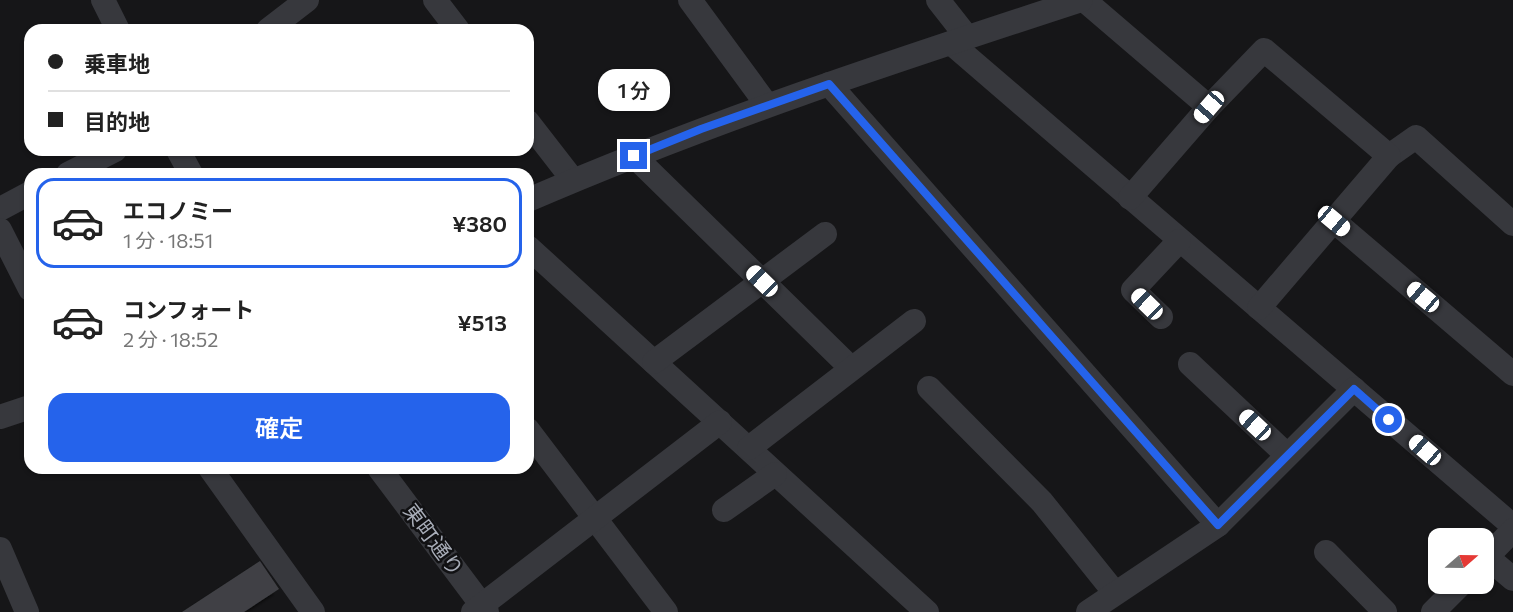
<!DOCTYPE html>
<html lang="ja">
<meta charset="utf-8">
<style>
:root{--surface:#fff;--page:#f6f6f6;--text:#222;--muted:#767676;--line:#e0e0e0;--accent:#2563eb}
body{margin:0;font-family:Commissioner,"Noto Sans JP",sans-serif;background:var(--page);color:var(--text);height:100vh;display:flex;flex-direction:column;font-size:22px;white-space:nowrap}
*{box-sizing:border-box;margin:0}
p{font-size:20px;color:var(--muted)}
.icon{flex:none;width:33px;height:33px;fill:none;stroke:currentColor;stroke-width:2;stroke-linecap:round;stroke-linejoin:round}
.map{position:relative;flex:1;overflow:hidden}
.panel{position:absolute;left:24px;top:168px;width:510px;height:306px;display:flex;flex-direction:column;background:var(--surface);border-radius:18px;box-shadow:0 2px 4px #0004}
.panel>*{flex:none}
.top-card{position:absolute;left:24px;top:24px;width:510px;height:132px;border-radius:18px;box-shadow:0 2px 4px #0004;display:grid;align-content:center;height:132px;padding:0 24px;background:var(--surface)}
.needle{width:39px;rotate:70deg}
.buttons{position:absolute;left:1428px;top:528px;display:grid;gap:12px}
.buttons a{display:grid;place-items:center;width:66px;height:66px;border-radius:12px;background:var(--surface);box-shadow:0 2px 4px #0004;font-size:30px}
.end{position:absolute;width:27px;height:27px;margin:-14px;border:8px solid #2563eb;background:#fff;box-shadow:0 0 0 3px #fff}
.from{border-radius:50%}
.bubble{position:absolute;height:42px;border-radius:18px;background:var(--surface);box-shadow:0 2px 4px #0004;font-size:20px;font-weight:600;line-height:42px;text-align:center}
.car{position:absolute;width:18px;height:36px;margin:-18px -9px;border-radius:8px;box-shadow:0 0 4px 2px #0007;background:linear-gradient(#fff 24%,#345 0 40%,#fff 0 76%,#345 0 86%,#fff 0)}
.top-card b{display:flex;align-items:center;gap:21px;height:57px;font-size:22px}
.top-card b+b{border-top:2px solid var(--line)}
.top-card i{width:15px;height:15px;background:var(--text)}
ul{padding:10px 0 0;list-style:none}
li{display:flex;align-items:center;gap:18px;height:90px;margin:0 12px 9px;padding:0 12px;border:3px solid transparent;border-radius:18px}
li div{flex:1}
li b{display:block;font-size:22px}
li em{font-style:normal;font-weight:600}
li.current{border-color:var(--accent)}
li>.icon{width:54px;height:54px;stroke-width:1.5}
.action{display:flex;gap:12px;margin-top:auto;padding:12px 24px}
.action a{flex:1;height:69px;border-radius:18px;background:var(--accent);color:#fff;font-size:24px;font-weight:600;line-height:69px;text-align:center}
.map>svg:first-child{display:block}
.building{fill:#404145;filter:url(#shadow)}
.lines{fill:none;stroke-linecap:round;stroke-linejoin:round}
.minor{stroke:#37383d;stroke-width:24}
.route{stroke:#2563eb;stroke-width:8}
.labels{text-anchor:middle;stroke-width:5;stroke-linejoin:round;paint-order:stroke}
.street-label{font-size:21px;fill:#a8adb8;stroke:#111113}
</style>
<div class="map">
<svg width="1513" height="612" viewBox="0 0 1513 612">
<defs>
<filter id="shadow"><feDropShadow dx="-5.5" dy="5.5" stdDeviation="1.5" flood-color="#0009"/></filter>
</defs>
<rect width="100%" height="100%" fill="#161618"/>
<path class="building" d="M 260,561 L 279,589 L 244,612 L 182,612 Z"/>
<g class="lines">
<g class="minor">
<path d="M 103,0 L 118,30"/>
<path d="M 435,0 L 458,30"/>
<path d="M 690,0 L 767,105"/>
<path d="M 938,0 L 967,37"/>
<path d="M 1084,0 L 1209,107"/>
<path d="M 268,30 L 307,0"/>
<path d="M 951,43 L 1513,526"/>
<path d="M 829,84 L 1218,525"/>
<path d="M 528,122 L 573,180"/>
<path d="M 178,150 L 191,174"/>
<path d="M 634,156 L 851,368"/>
<path d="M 1389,156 L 1416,137 L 1513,224"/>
<path d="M 68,174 L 115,150"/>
<path d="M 1130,198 L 1209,107 L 1264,50 L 1389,156 L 1259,308"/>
<path d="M 528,200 C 708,122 894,61 1081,0"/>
<path d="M 0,209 L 30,193"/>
<path d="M 1334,221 L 1513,374"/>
<path d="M 0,230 L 30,289"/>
<path d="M 528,247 L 927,612"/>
<path d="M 1161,317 L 1133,290 L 1179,241"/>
<path d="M 654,362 L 825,234"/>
<path d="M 1190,364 L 1287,455"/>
<path d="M 929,388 L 1042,502 L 1115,593"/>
<path d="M 0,417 L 30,407"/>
<path d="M 528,430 L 666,612"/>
<path d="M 749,448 L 914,321"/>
<path d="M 210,468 L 313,612"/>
<path d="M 379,468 L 487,612"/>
<path d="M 724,510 L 775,474"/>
<path d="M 0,549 L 27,612"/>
<path d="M 1326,552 L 1385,612"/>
<path d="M 1487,557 L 1513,579"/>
<path d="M 1484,560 L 1513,530"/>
<path d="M 473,612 L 720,422"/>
<path d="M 1088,612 L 1218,525 L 1354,389"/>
<path d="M 1433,612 L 1461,584"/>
</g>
</g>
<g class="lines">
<path class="route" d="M 634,156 L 701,129 L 829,84 L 1218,525 L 1354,389 L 1389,420"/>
</g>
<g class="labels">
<g class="street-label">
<text transform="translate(433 540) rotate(53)" y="7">東町通り</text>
</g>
</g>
</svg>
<div class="buttons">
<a><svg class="needle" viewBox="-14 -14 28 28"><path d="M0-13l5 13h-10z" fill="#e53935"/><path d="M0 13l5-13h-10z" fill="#767676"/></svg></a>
</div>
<i class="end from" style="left:1389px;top:420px"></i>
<i class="end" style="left:634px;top:156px"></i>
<div class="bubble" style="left:598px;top:69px;width:72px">1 分</div>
<i class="car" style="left:1209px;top:107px;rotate:221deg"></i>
<i class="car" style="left:1334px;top:221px;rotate:130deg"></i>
<i class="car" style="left:762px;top:281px;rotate:314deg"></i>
<i class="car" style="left:1423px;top:297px;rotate:310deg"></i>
<i class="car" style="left:1147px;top:304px;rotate:314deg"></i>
<i class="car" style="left:1255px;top:425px;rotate:313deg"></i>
<i class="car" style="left:1425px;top:450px;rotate:311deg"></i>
<div class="top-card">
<b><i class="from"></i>乗車地</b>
<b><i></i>目的地</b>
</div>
<section class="panel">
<ul>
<li class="current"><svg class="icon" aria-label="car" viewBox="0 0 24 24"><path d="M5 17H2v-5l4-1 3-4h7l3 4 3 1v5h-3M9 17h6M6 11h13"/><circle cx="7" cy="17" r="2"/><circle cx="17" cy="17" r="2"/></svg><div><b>エコノミー</b><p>1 分 · 18:51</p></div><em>¥380</em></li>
<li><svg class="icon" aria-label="car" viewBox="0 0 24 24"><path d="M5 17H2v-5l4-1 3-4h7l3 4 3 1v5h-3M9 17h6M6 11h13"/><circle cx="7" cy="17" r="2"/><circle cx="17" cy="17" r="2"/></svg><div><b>コンフォート</b><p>2 分 · 18:52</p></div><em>¥513</em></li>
</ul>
<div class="action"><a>確定</a></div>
</section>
</div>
